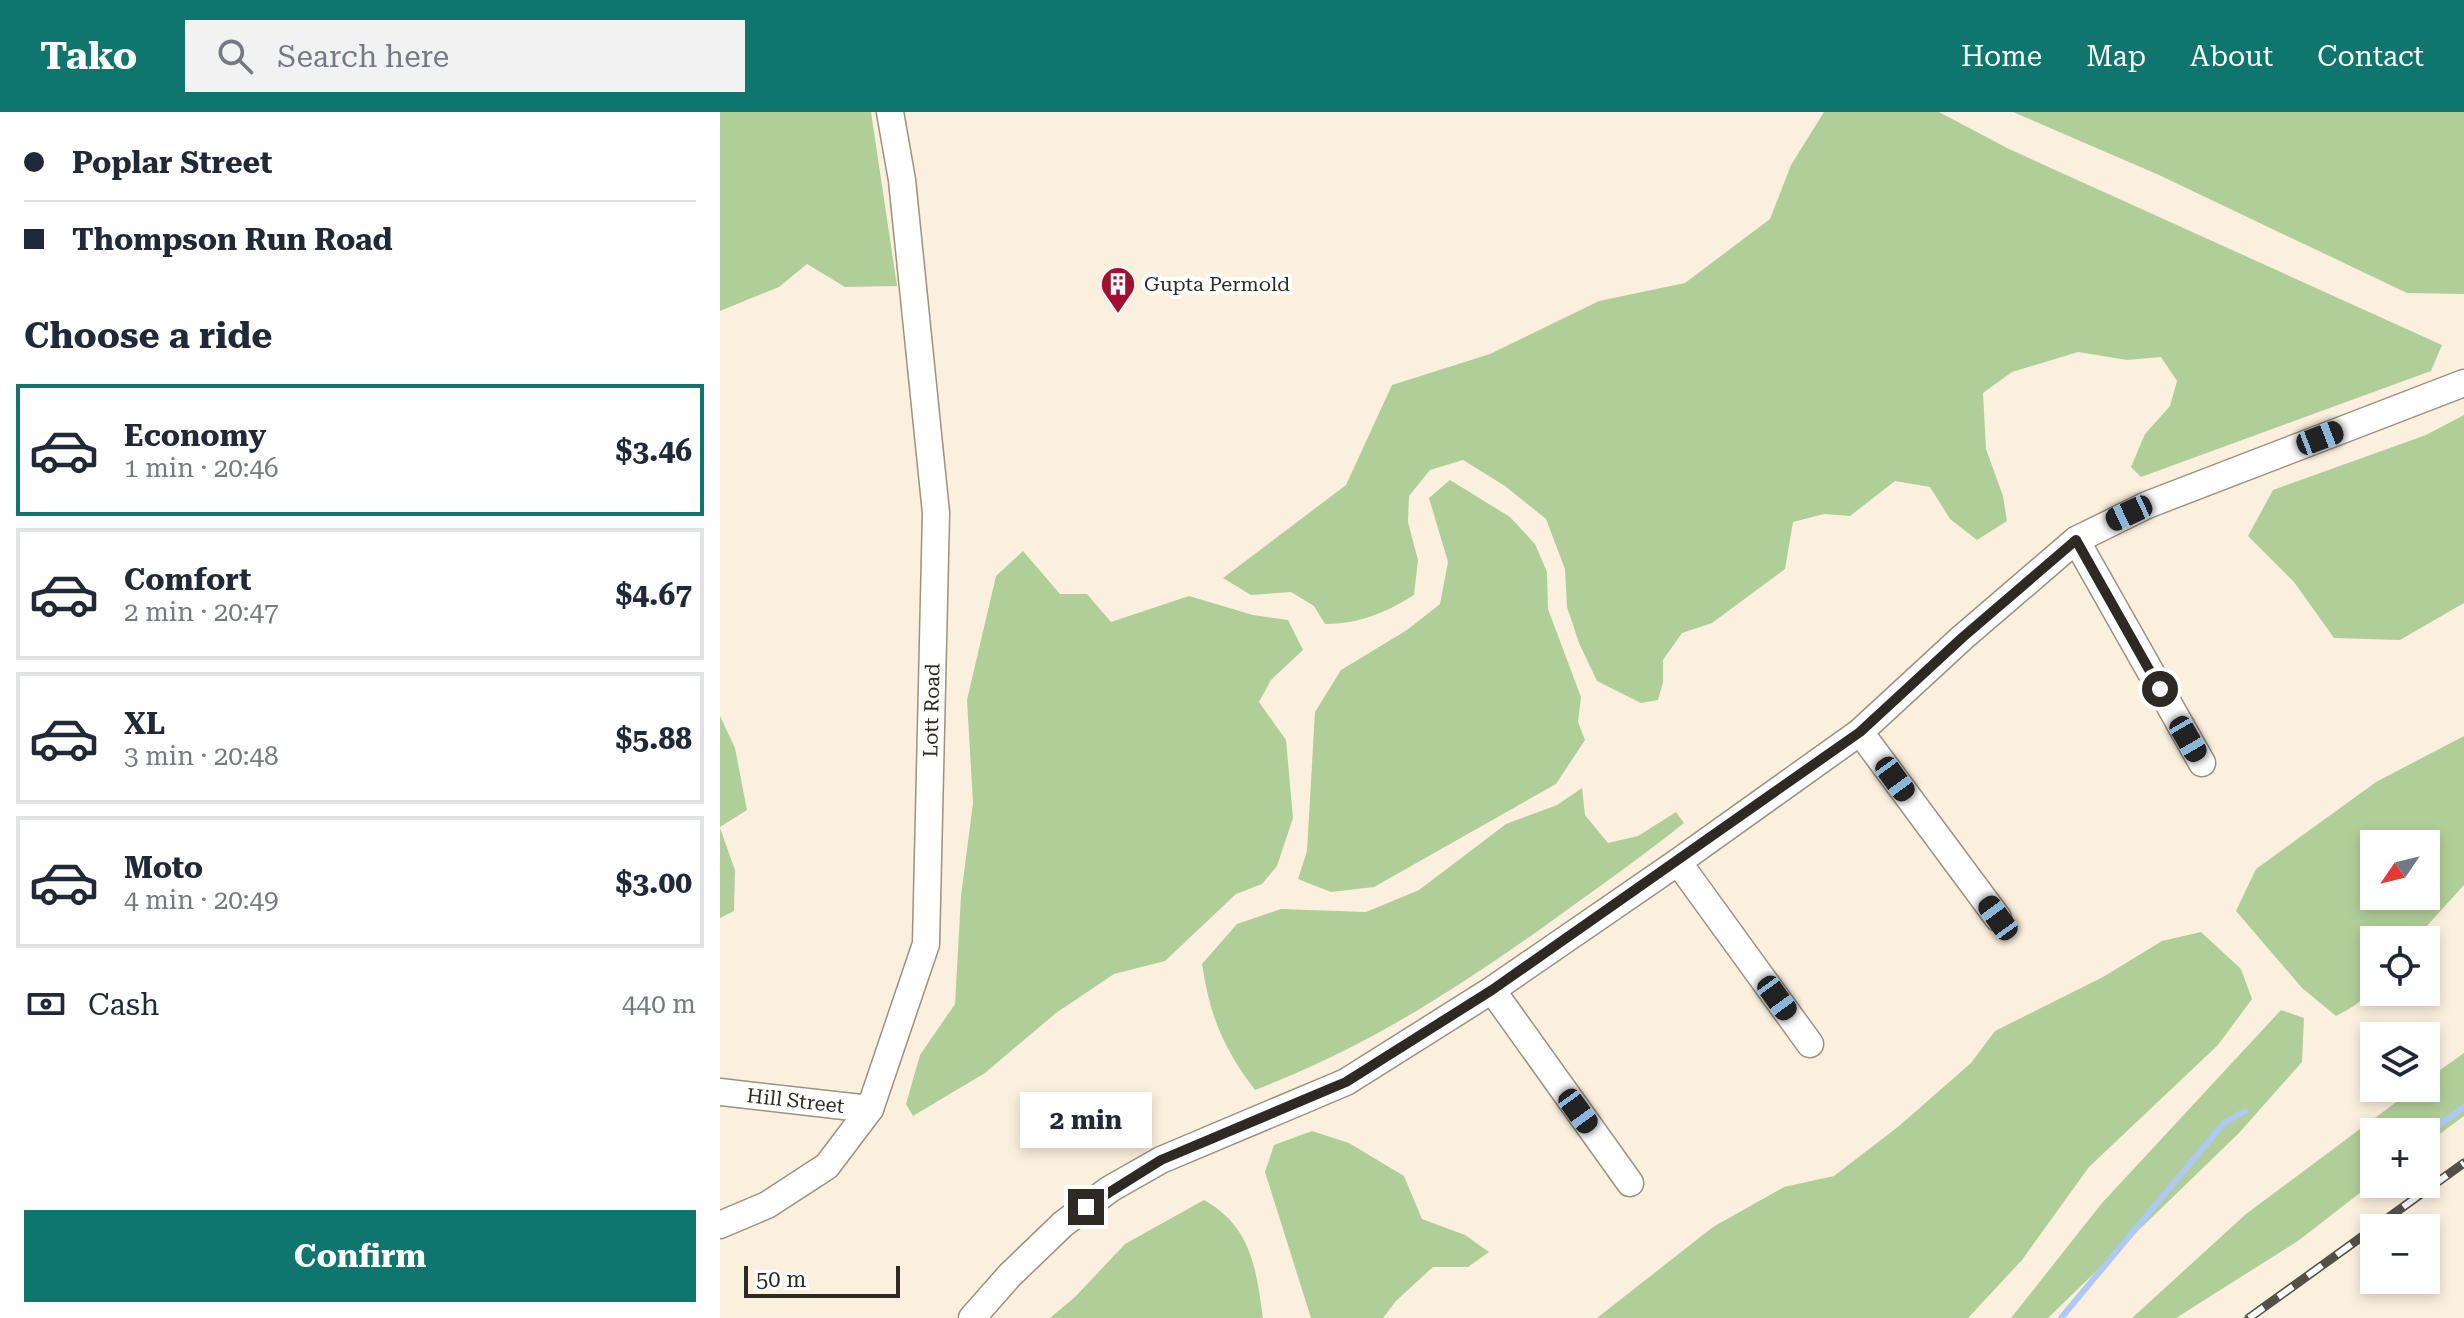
<!DOCTYPE html>
<meta charset="utf-8">
<style>
:root{--surface:#fff;--page:#f2f2f3;--text:#1f2937;--muted:#747a83;--line:#e0e1e3;--accent:#0f766e}
body{margin:0;font-family:"Roboto Serif",serif;background:var(--page);color:var(--text);height:100vh;display:flex;flex-direction:column;font-size:30px;white-space:nowrap}
*{box-sizing:border-box;margin:0}
p{font-size:26px;color:var(--muted)}
.icon{flex:none;width:44px;height:44px;fill:none;stroke:currentColor;stroke-width:2;stroke-linecap:round;stroke-linejoin:round}
.map{position:relative;flex:1;overflow:hidden}
.side{display:flex;flex-direction:column;background:var(--surface);width:720px}
.side>*{flex:none}
.hud{display:grid;align-content:center;height:176px;padding:0 24px;background:var(--surface)}
.needle{width:52px;rotate:235deg}
.fabs{position:absolute;left:1640px;top:718px;display:grid;gap:16px}
.fabs a{display:grid;place-items:center;width:80px;height:80px;border-radius:0px;background:var(--surface);box-shadow:0 4px 12px #0003;font-size:40px}
.scale{position:absolute;left:24px;bottom:20px;width:156px;box-sizing:border-box;padding-left:8px;border:4px solid #2e2a23;border-top:0;font-size:22px;line-height:28px;white-space:nowrap;color:#2e2a23;-webkit-text-stroke:6px #fff;paint-order:stroke}
.end{position:absolute;width:36px;height:36px;margin:-18px;border:10px solid #2e2a23;background:#fff;box-shadow:0 0 0 4px #fff}
.from{border-radius:50%}
.bubble{position:absolute;height:56px;border-radius:0px;background:var(--surface);box-shadow:0 4px 12px #0003;font-size:26px;font-weight:700;line-height:56px;text-align:center}
.car{position:absolute;width:24px;height:48px;margin:-24px -12px;border-radius:10px;box-shadow:0 0 6px 2px #0007;background:linear-gradient(#222 24%,#8ab4d8 0 40%,#222 0 76%,#8ab4d8 0 86%,#222 0)}
.hud b{display:flex;align-items:center;gap:28px;height:76px;font-size:30px}
.hud b+b{border-top:2px solid var(--line)}
.hud i{width:20px;height:20px;background:var(--text)}
ul{padding:0;list-style:none}
li{display:flex;align-items:center;gap:24px;height:132px;margin:0 16px 12px;padding:0 8px;border:4px solid var(--line);border-radius:0px}
li div{flex:1}
li b{display:block;font-size:30px}
li em{font-style:normal;font-weight:700}
li.current{border-color:var(--accent)}
li>.icon{width:72px;height:72px;stroke-width:1.5}
h2{padding:0 24px;font-size:36px;line-height:96px}
.pay{display:flex;align-items:center;gap:20px;height:88px;padding:0 24px;font-size:30px}
.pay p{margin-inline-start:auto}
.button{display:flex;gap:16px;margin-top:auto;padding:16px 24px}
.button a{flex:1;height:92px;border-radius:0px;background:var(--accent);color:#fff;font-size:32px;font-weight:700;line-height:92px;text-align:center}
header{display:flex;align-items:center;gap:48px;box-sizing:border-box;height:112px;padding:0 40px;background:var(--accent);color:#fff}
header strong{font-size:38px}
nav{display:flex;gap:44px;margin-inline-start:auto;font-size:28px}
.search{width:560px;height:72px;background:var(--page);display:flex;align-items:center;gap:20px;box-sizing:border-box;padding:0 28px;border-radius:0px;color:var(--muted);font-size:30px}
main{display:flex;flex:1;min-height:0}
.map>svg:first-child{display:block}
.green{fill:#b0cf98;fill-rule:evenodd}
.lines{fill:none;stroke-linecap:round;stroke-linejoin:round}
.stream{stroke:#afc8f6;stroke-width:6}
.minor-casing{stroke:#9b9280;stroke-width:29}
.minor{stroke:#fff;stroke-width:26}
.rail-casing{stroke:#555047;stroke-width:9}
.rail{stroke:#fff;stroke-width:6;stroke-dasharray:18;stroke-linecap:butt}
.route{stroke:#2e2a23;stroke-width:10}
.labels{text-anchor:middle;stroke-width:8;stroke-linejoin:round;paint-order:stroke}
.poi-label{font-size:20px;fill:#2e2a23;stroke:#fff;text-anchor:start}
.street-label{font-size:20px;fill:#2e2a23;stroke:#fff}
</style>
<header>
<strong>Tako</strong>
<div class="search"><svg class="icon" aria-label="search" viewBox="0 0 24 24"><circle cx="10" cy="10" r="6"/><path d="M15 15l6 6"/></svg>Search here</div>
<nav><a>Home</a><a>Map</a><a>About</a><a>Contact</a></nav>
</header>
<main>
<section class="side">
<div class="hud">
<b><i class="from"></i>Poplar Street</b>
<b><i></i>Thompson Run Road</b>
</div>
<h2>Choose a ride</h2>
<ul>
<li class="current"><svg class="icon" aria-label="car" viewBox="0 0 24 24"><path d="M5 17H2v-5l4-1 3-4h7l3 4 3 1v5h-3M9 17h6M6 11h13"/><circle cx="7" cy="17" r="2"/><circle cx="17" cy="17" r="2"/></svg><div><b>Economy</b><p>1 min · 20:46</p></div><em>$3.46</em></li>
<li><svg class="icon" aria-label="car" viewBox="0 0 24 24"><path d="M5 17H2v-5l4-1 3-4h7l3 4 3 1v5h-3M9 17h6M6 11h13"/><circle cx="7" cy="17" r="2"/><circle cx="17" cy="17" r="2"/></svg><div><b>Comfort</b><p>2 min · 20:47</p></div><em>$4.67</em></li>
<li><svg class="icon" aria-label="car" viewBox="0 0 24 24"><path d="M5 17H2v-5l4-1 3-4h7l3 4 3 1v5h-3M9 17h6M6 11h13"/><circle cx="7" cy="17" r="2"/><circle cx="17" cy="17" r="2"/></svg><div><b>XL</b><p>3 min · 20:48</p></div><em>$5.88</em></li>
<li><svg class="icon" aria-label="car" viewBox="0 0 24 24"><path d="M5 17H2v-5l4-1 3-4h7l3 4 3 1v5h-3M9 17h6M6 11h13"/><circle cx="7" cy="17" r="2"/><circle cx="17" cy="17" r="2"/></svg><div><b>Moto</b><p>4 min · 20:49</p></div><em>$3.00</em></li>
</ul>
<div class="pay"><svg class="icon" aria-label="cash" viewBox="0 0 24 24"><path d="M3 7h18v10H3z"/><circle cx="12" cy="12" r="2"/></svg>Cash<p>440 m</p></div>
<div class="button"><a>Confirm</a></div>
</section>
<div class="map">
<svg width="1744" height="1206" viewBox="0 0 1744 1206">
<rect width="100%" height="100%" fill="#fbf0dd"/>
<g class="green">
<path d="M 0,0 L 151,0 L 177,174 L 125,175 L 87,152 L 59,175 L 0,199 Z"/>
<path d="M 1104,0 L 1219,0 L 1289,37 L 1722,233 L 1711,259 L 1421,365 L 1411,355 L 1425,322 L 1450,294 L 1457,269 L 1441,245 L 1407,248 L 1358,240 L 1292,260 L 1263,281 L 1266,337 L 1283,384 L 1287,409 L 1257,428 L 1230,407 L 1210,375 L 1175,369 L 1130,404 L 1104,402 L 1073,410 L 1065,457 L 992,511 L 962,521 L 943,548 L 943,570 L 938,588 L 921,591 L 877,569 L 859,531 L 847,495 L 845,457 L 826,407 L 785,374 L 743,348 L 710,358 L 689,384 L 688,410 L 698,448 L 694,483 C 665,501 639,512 605,512 L 594,494 L 571,480 L 531,483 L 503,466 L 626,373 L 672,273 L 770,242 L 879,189 L 965,171 L 1050,107 L 1071,53 Z"/>
<path d="M 1293,0 L 1744,0 L 1744,182 L 1687,181 L 1439,63 Z"/>
<path d="M 1744,303 L 1744,491 L 1680,528 L 1614,526 L 1574,470 L 1528,424 L 1553,378 L 1706,323 Z"/>
<path d="M 730,368 L 790,405 L 815,432 L 827,460 L 828,497 L 861,585 L 858,610 L 865,628 L 836,672 L 654,775 L 611,780 L 578,767 L 587,739 L 595,600 L 621,558 L 687,518 L 720,492 L 728,450 L 709,386 Z"/>
<path d="M 303,439 L 340,482 L 367,482 L 391,510 L 469,484 L 533,503 L 568,508 L 583,538 L 551,568 L 539,590 L 566,628 L 573,706 L 557,754 L 542,772 L 516,782 L 445,849 L 394,862 L 336,901 L 265,961 L 193,1004 L 186,992 L 200,943 L 235,892 L 241,784 L 253,691 L 247,588 L 276,464 Z"/>
<path d="M 0,604 L 15,636 L 27,698 L 0,715 Z"/>
<path d="M 1744,624 L 1744,773 L 1694,828 L 1654,828 C 1654,872 1658,883 1616,904 L 1582,876 L 1516,799 L 1536,757 L 1656,670 ZM 1654,732 L 1706,732 L 1706,784 L 1654,784 Z"/>
<path d="M 862,676 L 865,703 L 888,731 L 918,724 L 956,700 L 964,711 C 918,748 870,781 822,816 C 729,882 642,937 535,978 C 503,936 490,904 482,852 L 517,812 L 561,797 L 646,800 L 699,778 L 786,712 L 837,693 Z"/>
<path d="M 0,716 L 15,758 L 14,799 L 0,806 Z"/>
<path d="M 1481,820 L 1521,857 L 1532,887 L 1498,933 L 1369,1055 L 1302,1148 L 1248,1206 L 877,1206 L 993,1115 L 1064,1075 L 1114,1064 L 1179,1014 L 1251,951 L 1275,919 L 1383,865 L 1442,829 Z"/>
<path d="M 1561,898 L 1584,906 L 1582,950 L 1519,1021 L 1328,1206 L 1291,1206 L 1382,1091 Z"/>
<path d="M 1744,941 L 1744,1004 L 1706,1032 L 1706,1020 L 1654,1020 L 1654,1070 L 1578,1129 L 1456,1206 L 1412,1206 L 1526,1102 L 1695,976 L 1706,976 L 1706,968 Z"/>
<path d="M 592,1019 L 629,1031 L 684,1064 L 702,1107 L 745,1123 L 769,1140 L 748,1155 L 713,1155 L 676,1189 L 663,1206 L 591,1206 L 545,1060 L 554,1033 Z"/>
<path d="M 484,1088 C 532,1115 536,1157 543,1206 L 330,1206 L 355,1185 L 405,1132 Z"/>
</g>
<g class="lines">
<g class="stream">
<path d="M 1707,1022 L 1744,995"/>
<path d="M 1341,1206 L 1504,1011 L 1525,999"/>
</g>
<g class="minor-casing">
<g id="minor">
<path d="M 1356,428 L 1482,651"/>
<path d="M 1140,620 L 1278,806"/>
<path d="M 958,750 L 1090,932"/>
<path d="M 772,878 L 910,1071"/>
<path id="s1" d="M 0,980 L 150,997"/>
<path id="s2" d="M 0,1113 L 47,1093 L 107,1054 L 150,997 L 206,832 L 216,401 L 182,68 L 170,0"/>
<path d="M 252,1206 L 290,1163 L 343,1112 L 390,1077 L 441,1048 L 626,970 L 772,878 L 958,750 L 1140,620 L 1243,525 L 1356,428 L 1427,393 L 1744,271"/>
</g>
</g>
<use href="#minor" class="minor"/>
<g class="rail-casing">
<g id="rail">
<path d="M 1654,1116 L 1744,1051"/>
<path d="M 1529,1206 L 1654,1116"/>
</g>
</g>
<use href="#rail" class="rail"/>
</g>
<g class="lines">
<path class="route" d="M 366,1095 L 441,1048 L 626,970 L 772,878 L 1140,620 L 1243,525 L 1356,428 L 1440,577"/>
</g>
<defs>
<g id="building-pin" transform="scale(1.8)"><path d="M0 17L-7.5 6A9.5 9.5 0 1 1 7.5 6Z" fill="#a70d2e" stroke="#fff"/><path d="M-4-6H4V6H1V3H-1V6H-4ZM-2.5-4.3h1.7v1.8h-1.7ZM.8-4.3h1.7v1.8H.8ZM-2.5-1h1.7V.8h-1.7ZM.8-1h1.7V.8H.8Z" fill="#fff"/></g>
</defs>
<g fill-rule="evenodd">
<use href="#building-pin" x="398" y="172"/>
</g>
<g class="labels">
<g class="poi-label">
<text x="424" y="179">Gupta Permold</text>
</g>
<g class="street-label">
<text dy="7" stroke="none"><textPath href="#s2" startOffset="602">Lott Road</textPath></text>
<text dy="7" stroke="none"><textPath href="#s1" startOffset="76">Hill Street</textPath></text>
</g>
</g>
</svg>
<div class="fabs">
<a><svg class="needle" viewBox="-14 -14 28 28"><path d="M0-13l5 13h-10z" fill="#e53935"/><path d="M0 13l5-13h-10z" fill="#747a83"/></svg></a>
<a><svg class="icon" aria-label="locate" viewBox="0 0 24 24"><circle cx="12" cy="12" r="6"/><path d="M12 2v4M12 18v4M2 12h4M18 12h4"/></svg></a>
<a><svg class="icon" aria-label="layers" viewBox="0 0 24 24"><path d="M12 4l9 5-9 5-9-5zM3 14l9 5 9-5"/></svg></a>
<a>+</a>
<a>−</a>
</div>
<div class="scale">50 m</div>
<i class="end from" style="left:1440px;top:577px"></i>
<i class="end" style="left:366px;top:1095px"></i>
<div class="bubble" style="left:300px;top:980px;width:132px">2 min</div>
<i class="car" style="left:1600px;top:326px;rotate:69deg"></i>
<i class="car" style="left:1409px;top:401px;rotate:245deg"></i>
<i class="car" style="left:1468px;top:627px;rotate:150deg"></i>
<i class="car" style="left:1175px;top:667px;rotate:144deg"></i>
<i class="car" style="left:1278px;top:806px;rotate:324deg"></i>
<i class="car" style="left:1057px;top:886px;rotate:144deg"></i>
<i class="car" style="left:858px;top:999px;rotate:144deg"></i>
</div>
</main>
